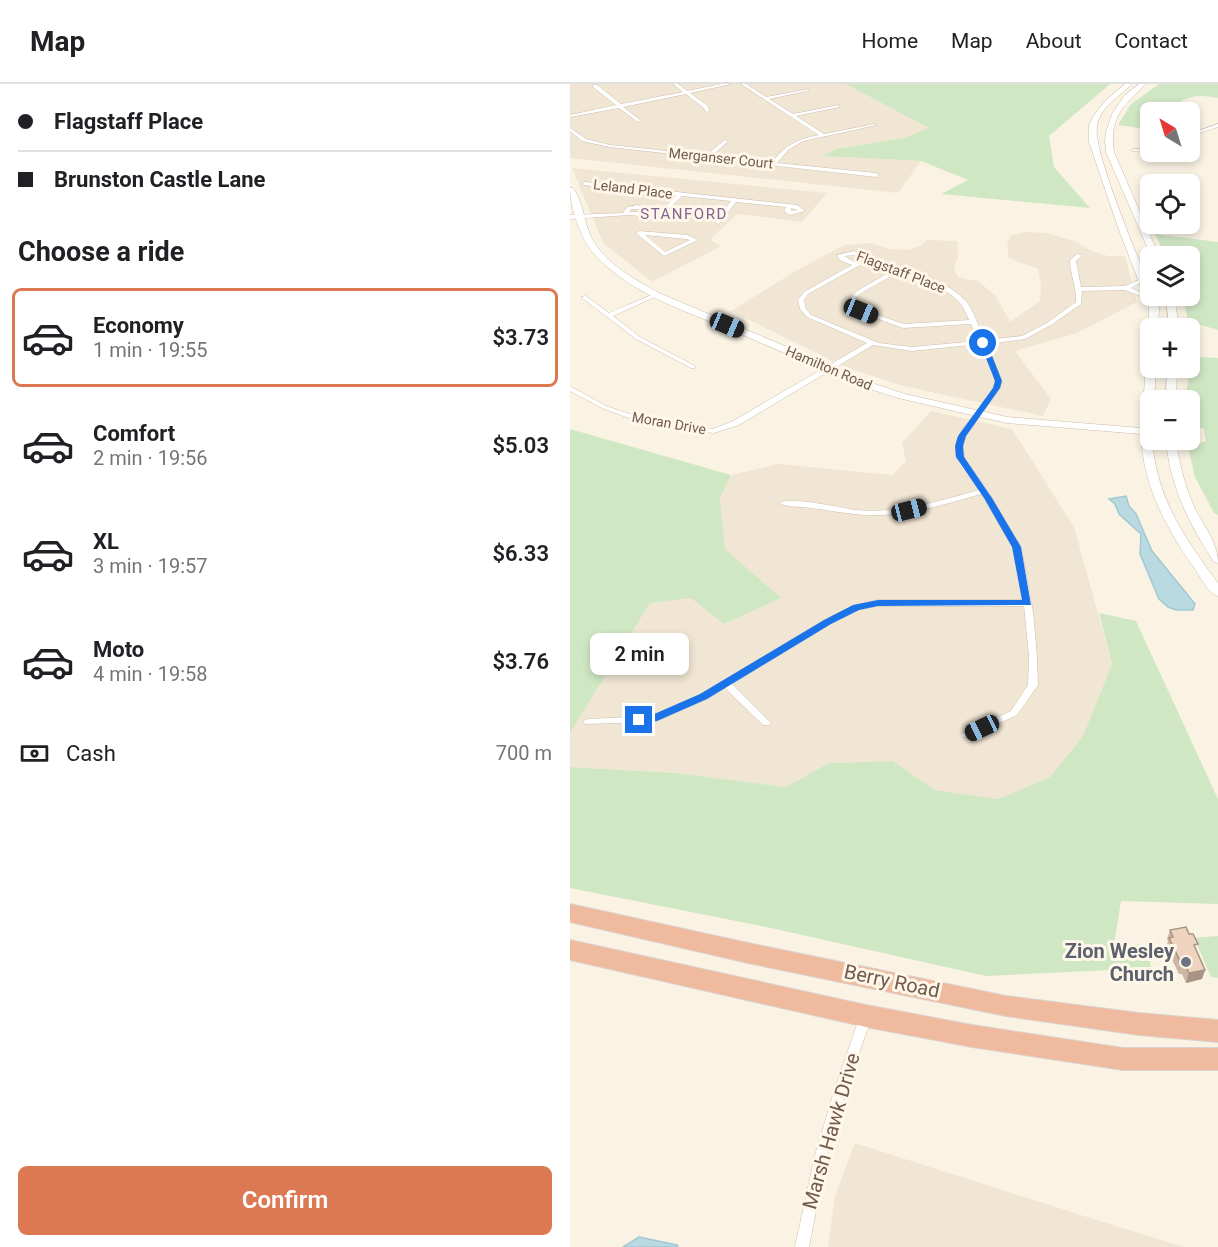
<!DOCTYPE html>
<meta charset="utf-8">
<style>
:root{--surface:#fff;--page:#f6f6f6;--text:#202124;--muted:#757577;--line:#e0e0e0;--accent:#dc7952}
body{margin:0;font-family:Roboto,sans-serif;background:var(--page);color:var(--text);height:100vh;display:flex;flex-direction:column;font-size:22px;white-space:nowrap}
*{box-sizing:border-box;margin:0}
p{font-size:20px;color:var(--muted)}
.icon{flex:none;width:33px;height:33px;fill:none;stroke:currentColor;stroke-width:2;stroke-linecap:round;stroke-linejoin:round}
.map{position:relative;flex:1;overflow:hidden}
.side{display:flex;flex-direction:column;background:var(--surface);width:570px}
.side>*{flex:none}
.hud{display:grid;align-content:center;height:132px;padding:0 18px;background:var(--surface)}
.needle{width:39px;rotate:322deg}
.controls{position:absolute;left:570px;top:18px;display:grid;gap:12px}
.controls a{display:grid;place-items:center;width:60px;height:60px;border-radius:9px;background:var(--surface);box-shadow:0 3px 9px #0003;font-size:30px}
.end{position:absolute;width:27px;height:27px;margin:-14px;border:8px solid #1a73e8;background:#fff;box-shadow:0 0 0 3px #fff}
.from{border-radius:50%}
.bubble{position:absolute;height:42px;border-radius:9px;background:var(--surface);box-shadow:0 3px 9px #0003;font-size:20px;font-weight:600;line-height:42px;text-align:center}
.car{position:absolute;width:18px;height:36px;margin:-18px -9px;border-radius:8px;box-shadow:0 0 4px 2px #0007;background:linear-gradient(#222 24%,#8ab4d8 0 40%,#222 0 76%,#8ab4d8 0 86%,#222 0)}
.hud b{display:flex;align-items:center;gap:21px;height:57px;font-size:22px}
.hud b+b{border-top:2px solid var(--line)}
.hud i{width:15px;height:15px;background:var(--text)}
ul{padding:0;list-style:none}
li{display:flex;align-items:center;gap:18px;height:99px;margin:0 12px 9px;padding:0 6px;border:3px solid transparent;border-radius:9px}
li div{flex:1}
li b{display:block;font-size:22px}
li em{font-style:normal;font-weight:600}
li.selected{border-color:var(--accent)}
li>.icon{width:54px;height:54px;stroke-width:1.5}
h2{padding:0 18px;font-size:27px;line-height:72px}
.pay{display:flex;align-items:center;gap:15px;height:66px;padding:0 18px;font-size:22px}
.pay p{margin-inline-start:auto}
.cta{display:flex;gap:12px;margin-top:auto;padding:12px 18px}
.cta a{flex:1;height:69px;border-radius:9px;background:var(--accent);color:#fff;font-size:24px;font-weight:600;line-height:69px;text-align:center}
header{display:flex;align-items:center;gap:36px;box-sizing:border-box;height:84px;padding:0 30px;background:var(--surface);border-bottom:2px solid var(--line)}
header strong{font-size:28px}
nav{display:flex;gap:33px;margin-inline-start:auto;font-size:21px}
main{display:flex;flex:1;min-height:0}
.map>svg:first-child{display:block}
.residential{fill:#f1e6d3}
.green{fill:#d0e7c4}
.water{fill:#badae2;stroke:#a1c8d3;stroke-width:1.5}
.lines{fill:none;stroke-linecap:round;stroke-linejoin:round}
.street-casing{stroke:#cdbeae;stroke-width:1}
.secondary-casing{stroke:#cebcaa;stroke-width:1}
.highway-casing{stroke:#dad4d0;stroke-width:2}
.street{fill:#fff;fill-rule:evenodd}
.secondary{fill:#fff;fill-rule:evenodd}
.highway{fill:#f0ba9f;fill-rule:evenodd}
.wall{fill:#cdb6a3}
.shaded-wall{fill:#a79485}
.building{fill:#eed4be;stroke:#a79485;stroke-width:1.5}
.route{fill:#1a73e8}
.worship-dot{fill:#6b7280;stroke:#fef7ea;stroke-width:2}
.labels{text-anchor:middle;stroke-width:6;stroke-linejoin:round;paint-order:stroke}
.far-street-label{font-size:14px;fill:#715b4c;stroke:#fef7ea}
.far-neighbourhood-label{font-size:15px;letter-spacing:1.5px;fill:#82648d;stroke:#fef7ea}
.near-worship-label{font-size:20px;font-weight:bold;fill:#5b616d;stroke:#fef7ea;text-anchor:end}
.near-street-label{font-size:20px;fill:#715b4c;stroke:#fef7ea}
</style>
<header>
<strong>Map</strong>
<nav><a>Home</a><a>Map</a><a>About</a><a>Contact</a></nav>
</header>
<main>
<section class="side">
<div class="hud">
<b><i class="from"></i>Flagstaff Place</b>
<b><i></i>Brunston Castle Lane</b>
</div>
<h2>Choose a ride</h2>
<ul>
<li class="selected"><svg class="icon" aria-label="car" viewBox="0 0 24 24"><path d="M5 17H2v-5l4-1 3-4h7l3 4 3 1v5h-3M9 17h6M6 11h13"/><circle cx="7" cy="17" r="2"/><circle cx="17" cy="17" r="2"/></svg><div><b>Economy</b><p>1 min · 19:55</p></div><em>$3.73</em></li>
<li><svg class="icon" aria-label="car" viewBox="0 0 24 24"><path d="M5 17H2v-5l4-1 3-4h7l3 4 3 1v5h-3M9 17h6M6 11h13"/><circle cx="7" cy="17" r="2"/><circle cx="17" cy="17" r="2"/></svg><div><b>Comfort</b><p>2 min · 19:56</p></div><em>$5.03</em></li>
<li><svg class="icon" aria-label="car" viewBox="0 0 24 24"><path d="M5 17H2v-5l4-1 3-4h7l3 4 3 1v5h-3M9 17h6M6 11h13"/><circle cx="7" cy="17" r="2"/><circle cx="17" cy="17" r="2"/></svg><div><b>XL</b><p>3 min · 19:57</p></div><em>$6.33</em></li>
<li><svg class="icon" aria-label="car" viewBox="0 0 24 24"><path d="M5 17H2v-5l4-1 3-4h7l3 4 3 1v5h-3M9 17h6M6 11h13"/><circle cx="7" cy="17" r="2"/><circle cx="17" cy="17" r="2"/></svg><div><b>Moto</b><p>4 min · 19:58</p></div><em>$3.76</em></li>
</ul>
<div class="pay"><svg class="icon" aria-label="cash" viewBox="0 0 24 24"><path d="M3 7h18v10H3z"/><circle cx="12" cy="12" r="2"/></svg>Cash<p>700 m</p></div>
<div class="cta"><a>Confirm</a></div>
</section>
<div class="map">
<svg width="648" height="1163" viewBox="0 0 648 1163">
<rect width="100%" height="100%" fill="#faf3e4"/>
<g class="residential">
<path d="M 0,0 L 276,0 L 360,44 L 333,54 L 266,65 L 255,72 L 351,77 L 328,109 L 0,74 Z"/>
<path d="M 2,84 L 257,109 L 232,138 L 167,130 L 140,156 L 151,162 L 82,198 L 33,159 Z"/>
<path d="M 457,148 L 476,149 L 505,157 L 521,167 L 538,172 L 555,172 L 567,218 L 507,249 L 445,267 L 481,315 L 473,332 L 333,302 L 275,283 L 161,227 L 224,188 L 274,161 L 301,159 L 319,165 L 339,166 L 350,162 L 357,156 L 387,157 L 388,173 L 384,185 L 388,193 L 408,197 L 426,212 L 440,238 L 470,217 L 471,200 L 468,185 L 439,174 L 437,160 L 441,151 Z"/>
<path d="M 361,327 L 442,345 L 504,443 L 542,580 L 513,652 L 480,693 L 428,715 L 365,706 L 323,677 L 259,679 L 216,703 L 106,689 L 0,683 L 0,649 L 80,519 L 121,513 L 154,540 L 210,514 L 155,465 L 150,414 L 161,391 L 208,380 L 322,391 L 336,377 L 332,359 Z"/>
<path d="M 285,1059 L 517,1133 L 614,1163 L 258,1163 L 265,1112 Z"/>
</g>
<g class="green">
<path d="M 276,0 L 540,0 L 479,52 L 484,83 L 520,124 L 371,110 L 398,96 L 351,77 L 253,72 L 266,65 L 333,54 L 359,44 Z"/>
<path d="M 589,0 L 648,0 L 648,14 C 625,9 613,13 596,28 L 580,28 L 580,42 L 577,45 L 548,41 L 561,20 Z"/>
<path d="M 585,150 L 648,158 L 648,246 L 618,237 L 613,212 L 620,212 L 620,172 L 596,172 Z"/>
<path d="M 633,273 L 648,274 L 648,431 L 644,429 L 625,393 L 618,363 L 636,357 L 634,345 L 620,342 L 620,316 L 616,316 L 620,275 Z"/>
<path d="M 0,345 L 161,391 L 150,414 L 155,465 L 211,514 L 154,540 L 121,514 L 80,519 L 0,649 Z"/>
<path d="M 529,529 L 566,537 L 648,715 L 648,820 L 551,817 L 544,861 L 580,860 L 581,899 L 540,886 L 416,892 L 201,844 L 0,804 L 0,683 L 106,689 L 216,703 L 259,679 L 323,677 L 365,706 L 428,715 L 480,693 L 513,652 L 542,580 Z"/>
<path d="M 648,852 L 648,894 L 641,893 L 624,854 Z"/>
</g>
<g class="water">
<path d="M 556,412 L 559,422 L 566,430 L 582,467 L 625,520 L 623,526 L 606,526 L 598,523 L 589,515 L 570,470 L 571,450 L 549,430 L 545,420 L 539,415 Z"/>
<path d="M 69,1153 L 107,1161 L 108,1163 L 53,1163 Z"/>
</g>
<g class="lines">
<g class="street-casing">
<g id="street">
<path d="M 103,0 L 108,0 L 117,7 L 152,0 L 161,0 L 120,9 L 138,22 L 139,27 L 137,28 L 135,27 L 134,24 L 116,10 L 53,23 L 70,36 L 70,37 L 68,38 L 49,24 L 0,33 L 0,31 L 46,21 L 23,3 L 23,1 L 27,1 L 51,20 L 113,8 Z"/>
<path d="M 171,0 L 176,0 L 196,13 L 239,5 L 237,7 L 199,15 L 223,30 L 269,21 L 269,23 L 226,32 L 254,50 L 305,40 L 307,41 L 233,57 L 218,66 L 207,79 L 306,89 L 309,91 L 306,93 L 40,63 L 12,57 L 0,47 L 0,44 L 16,55 L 40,61 L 136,71 L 155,56 L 157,57 L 157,58 L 142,72 L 202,78 C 218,60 225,56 249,51 Z"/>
<path d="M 648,40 L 648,43 L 620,52 L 620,50 Z"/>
<path d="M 580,64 L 580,66 L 563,67 L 561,66 L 563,65 Z"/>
<path d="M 15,98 L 227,121 L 235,127 L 220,131 L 214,127 L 216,123 L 166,118 L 150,139 L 148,140 L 145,138 L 161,117 L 112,112 L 89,134 L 86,132 L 106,112 L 13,101 L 13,99 ZM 221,124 L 228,126 L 221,127 Z"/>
<path d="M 68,121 L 76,126 L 69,132 L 59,131 L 0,135 L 0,131 L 53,129 L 57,123 ZM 61,125 L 67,125 L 70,126 L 68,128 L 59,128 Z"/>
<path d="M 69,147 L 117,151 L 128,156 L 94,172 L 67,150 L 67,148 ZM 75,151 L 116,155 L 120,156 L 95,168 Z"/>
<path d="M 284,167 C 314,177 376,194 396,217 C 404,227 409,244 414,256 L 452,252 L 477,239 L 506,218 C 507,204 500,190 500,176 L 507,170 L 512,171 L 506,177 L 511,203 L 555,202 L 571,195 L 576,196 L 561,204 L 582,213 L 582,215 L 578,215 L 555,206 L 512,207 L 511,220 L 481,241 L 455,255 L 416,260 L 431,294 L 430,304 L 396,352 L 393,362 L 394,373 L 418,407 L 451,463 L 463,528 L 467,572 L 468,601 L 447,631 L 399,653 L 393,653 L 391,651 L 393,649 L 441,627 L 458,601 L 459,572 L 454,522 L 308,522 L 288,526 L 260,540 L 162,600 L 201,639 L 199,641 L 193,641 L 155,604 L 137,615 L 84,638 L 15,640 L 13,638 L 15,636 L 18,635 L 83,632 L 131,611 L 254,536 L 286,521 L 308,516 L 453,516 L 443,463 L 411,410 C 379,419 345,430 311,431 C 287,432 264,427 241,424 C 231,422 217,424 209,419 C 220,412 270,424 286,426 C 329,430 369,417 409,406 C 403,397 388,381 386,371 C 380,343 427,316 425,294 C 423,285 414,269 410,260 L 342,267 L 303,261 L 169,341 L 144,349 L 96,343 L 56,333 L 32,324 L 0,307 L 0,302 L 36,322 L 60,330 L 96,339 L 143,345 L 163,337 L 297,259 L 237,233 L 230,225 L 228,216 L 234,208 L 282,181 L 270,176 L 267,171 ZM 284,171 L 325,185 L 287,207 L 280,214 L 280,220 L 289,228 L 333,244 L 401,240 L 408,257 L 342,263 L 309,259 L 241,231 L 236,225 L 234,216 L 238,210 L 292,180 L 292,178 L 286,179 L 274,172 ZM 330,187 C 350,195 376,203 390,219 C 394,224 397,231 399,236 L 334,240 L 293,226 L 286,219 L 285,215 L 291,209 Z"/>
<path d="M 84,210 L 89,211 L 43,232 L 70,253 L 125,282 L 125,284 L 121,284 L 66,255 L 11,213 L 16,212 L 39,229 Z"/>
<path d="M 296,927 L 300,928 L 302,932 L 278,1001 L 257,1071 L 239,1163 L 225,1163 L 245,1071 L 266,1001 L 290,932 L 292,928 Z"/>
</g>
</g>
<g class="secondary-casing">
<g id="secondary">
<path d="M 555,0 L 562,0 C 550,12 530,23 527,42 C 522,66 569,175 580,204 L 580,212 L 584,212 L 589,224 L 588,244 L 580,246 L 578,244 L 579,224 L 549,146 L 519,58 L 519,41 L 524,31 L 536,16 Z"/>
<path d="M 569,0 L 576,0 C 553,22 539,33 544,68 L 589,172 L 581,172 L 536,68 L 535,57 L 536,48 L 542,30 L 554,12 Z"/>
<path d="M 0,104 L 3,104 C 13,118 13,133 19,148 C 30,177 64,195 89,209 L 305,300 L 335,310 L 437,333 L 571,344 L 576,284 L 580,281 L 580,284 L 586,284 L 584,316 L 580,316 C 580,399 599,433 648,499 L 648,512 C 639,510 632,496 627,488 C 597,445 573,404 571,350 L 437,339 L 328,314 L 297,304 C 251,285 205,265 159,245 C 112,226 60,209 25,171 C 11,156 0,123 0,104 Z"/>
<path d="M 595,212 L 604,212 L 609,244 L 600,244 Z"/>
<path d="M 597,284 L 607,284 L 606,316 L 596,316 Z"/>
<path d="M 596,356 L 606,356 C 609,378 614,399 623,420 C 631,439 648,457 648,479 L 644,478 C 619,440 600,402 596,356 Z"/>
</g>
</g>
<g class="highway-casing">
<g id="highway">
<path d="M 0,820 L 178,859 L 436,912 L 569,929 L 648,936 L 648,958 L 569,951 L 436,932 L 178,879 L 0,838 Z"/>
<path d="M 0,856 L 296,921 L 402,941 L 553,964 L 648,964 L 648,986 L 553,986 L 402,963 L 296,943 L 0,876 Z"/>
</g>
</g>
<use href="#street" class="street"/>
<use href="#secondary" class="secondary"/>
<use href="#highway" class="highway"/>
</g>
<path class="wall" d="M 600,846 L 635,886 L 632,895 L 616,899 L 612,890 L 609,890 L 596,863 L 598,857 L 597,855 Z"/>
<path class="shaded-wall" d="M 635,886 L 632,895 L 616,899 L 619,889 Z"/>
<path class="building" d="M 616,843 L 619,850 L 623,850 L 628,860 L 624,861 L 635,886 L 619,889 L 615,880 L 612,881 L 599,854 L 603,853 L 600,846 Z"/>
<path class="route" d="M 413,257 L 417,259 L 432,297 L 430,304 L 396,352 L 393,362 L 394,373 L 422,414 L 451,463 L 461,521 L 308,522 L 289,526 L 261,540 L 137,615 L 87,637 L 65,639 L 65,634 L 82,631 L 130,610 L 254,536 L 283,521 L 308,516 L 452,516 L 442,463 L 414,414 L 386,373 L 385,362 L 388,352 L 423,304 L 425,297 L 410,259 Z"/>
<circle class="worship-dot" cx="616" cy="878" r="6"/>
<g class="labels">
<g class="far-street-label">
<text transform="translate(151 74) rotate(6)" y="5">Merganser Court</text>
<text transform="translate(63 105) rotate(7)" y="5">Leland Place</text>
<text transform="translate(331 188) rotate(21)" y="5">Flagstaff Place</text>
<text transform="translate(259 284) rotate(23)" y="5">Hamilton Road</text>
<text transform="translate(99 339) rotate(10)" y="5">Moran Drive</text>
</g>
<g class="far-neighbourhood-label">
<text x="114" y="135">STANFORD</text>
</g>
<g class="near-worship-label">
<text x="604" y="874">Zion Wesley<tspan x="604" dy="23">Church</tspan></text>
</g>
<g class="near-street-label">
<text transform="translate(322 897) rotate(12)" y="7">Berry Road</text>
<text transform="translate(261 1047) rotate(-74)" y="7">Marsh Hawk Drive</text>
</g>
</g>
</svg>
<div class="controls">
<a><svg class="needle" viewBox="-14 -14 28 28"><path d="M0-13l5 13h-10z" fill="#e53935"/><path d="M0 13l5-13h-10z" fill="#757577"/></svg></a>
<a><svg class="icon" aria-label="locate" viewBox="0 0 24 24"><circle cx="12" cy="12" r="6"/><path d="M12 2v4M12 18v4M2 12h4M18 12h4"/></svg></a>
<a><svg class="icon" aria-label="layers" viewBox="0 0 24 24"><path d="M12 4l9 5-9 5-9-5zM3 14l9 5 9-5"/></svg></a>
<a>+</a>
<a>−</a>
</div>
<i class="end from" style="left:413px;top:259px"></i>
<i class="end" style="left:69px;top:636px"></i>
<div class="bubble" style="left:20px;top:549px;width:99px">2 min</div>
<i class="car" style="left:291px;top:227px;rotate:112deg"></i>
<i class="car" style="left:157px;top:241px;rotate:113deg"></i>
<i class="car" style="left:339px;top:426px;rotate:76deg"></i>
<i class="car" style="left:412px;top:644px;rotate:245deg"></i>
</div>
</main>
